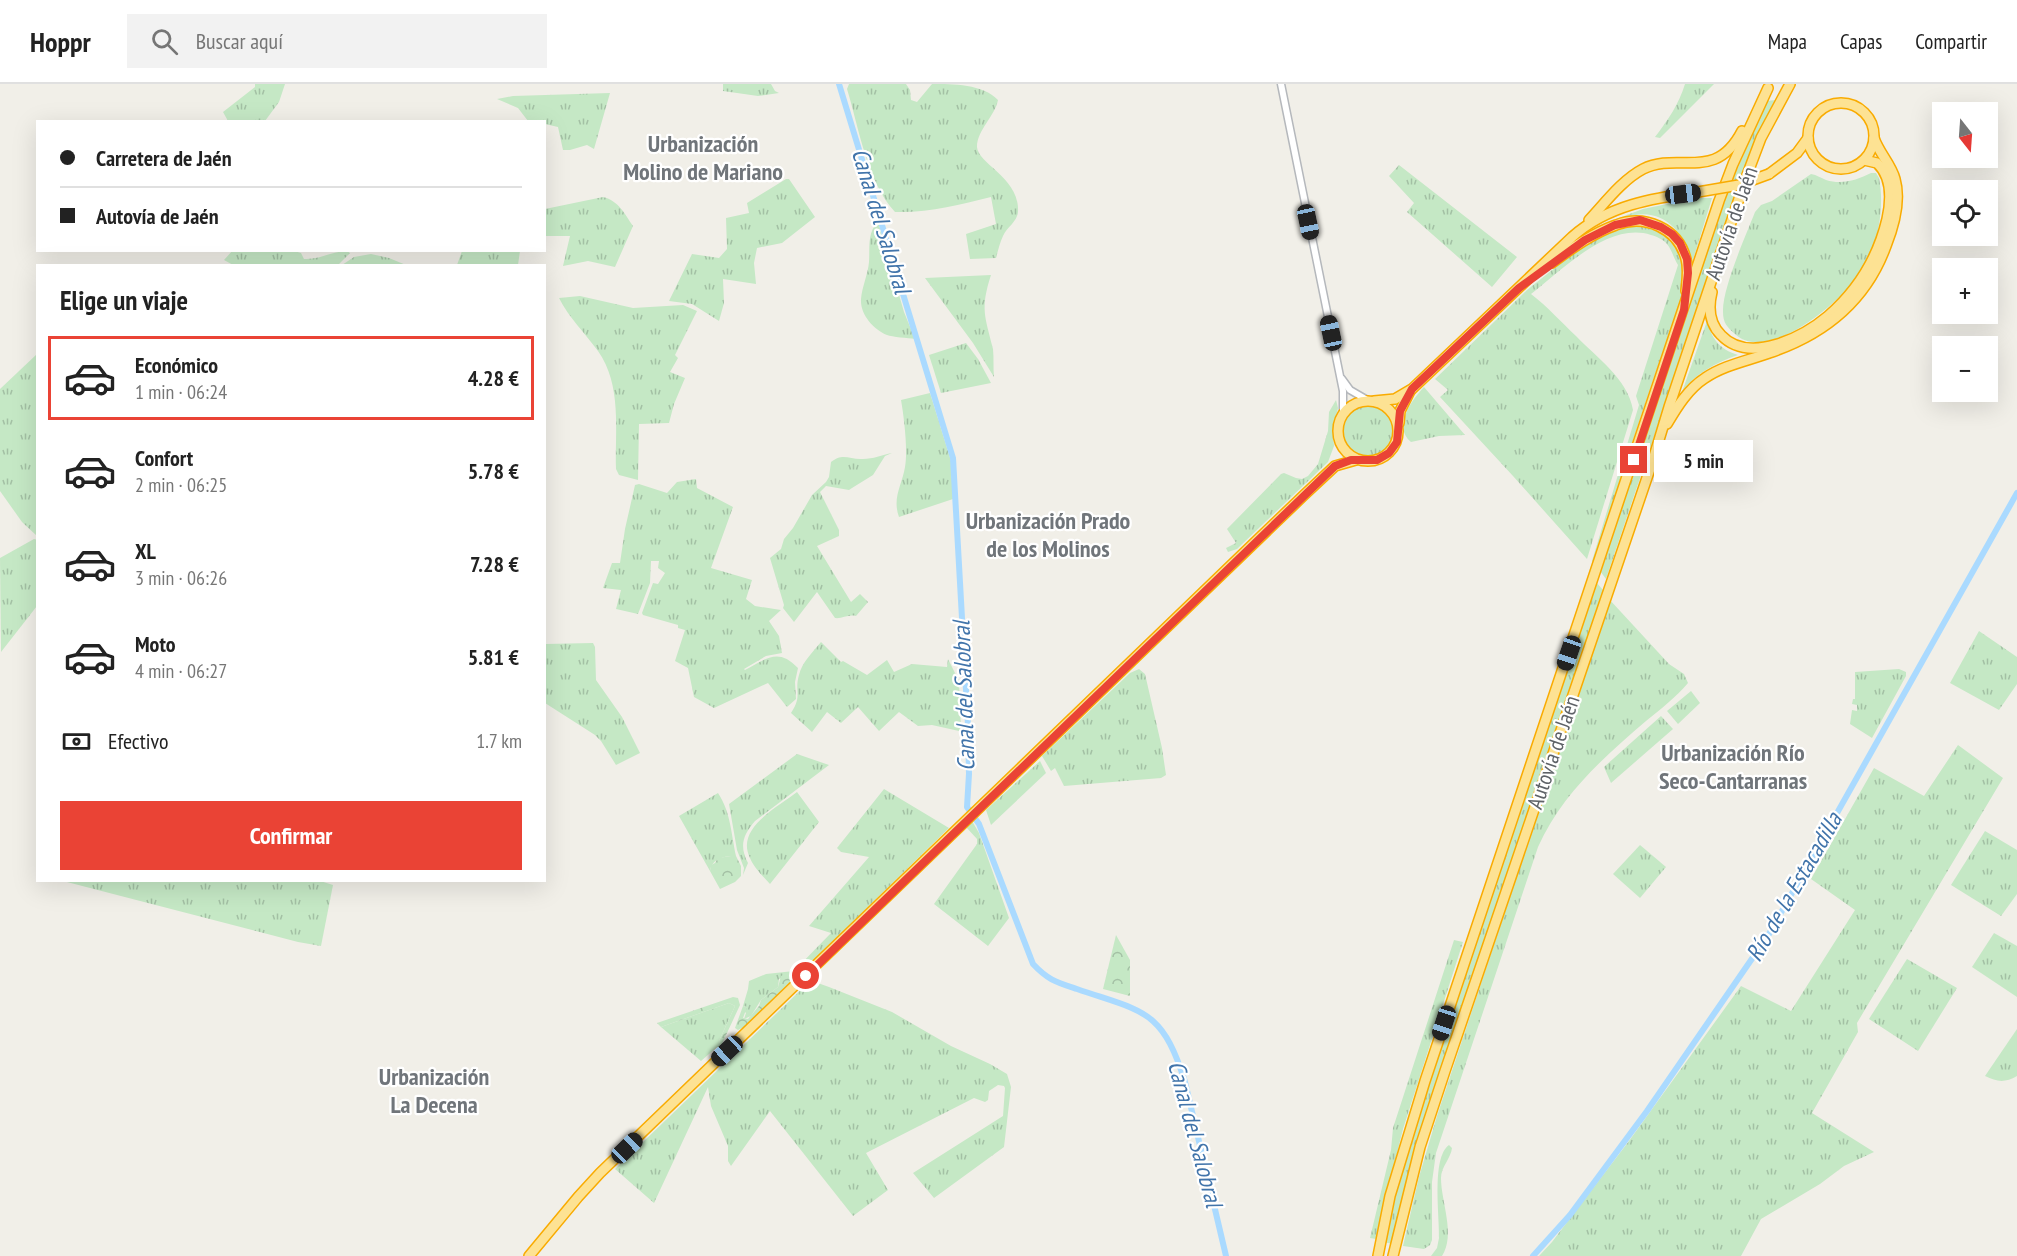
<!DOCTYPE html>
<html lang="es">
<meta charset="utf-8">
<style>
:root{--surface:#fff;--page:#f2f2f2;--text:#222;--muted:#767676;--line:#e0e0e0;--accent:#ea4335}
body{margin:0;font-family:"PT Sans Narrow",sans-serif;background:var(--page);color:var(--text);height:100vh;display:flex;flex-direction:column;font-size:22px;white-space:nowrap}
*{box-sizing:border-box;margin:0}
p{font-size:20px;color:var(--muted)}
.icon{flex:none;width:33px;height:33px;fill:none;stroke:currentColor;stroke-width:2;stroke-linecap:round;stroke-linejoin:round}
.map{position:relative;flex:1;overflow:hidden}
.side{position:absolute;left:36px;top:180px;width:510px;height:618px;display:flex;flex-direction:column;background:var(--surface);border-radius:0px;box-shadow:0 6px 24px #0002}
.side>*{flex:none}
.top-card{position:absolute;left:36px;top:36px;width:510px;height:132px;border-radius:0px;box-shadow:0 6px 24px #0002;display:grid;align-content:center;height:132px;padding:0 24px;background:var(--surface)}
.needle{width:39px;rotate:163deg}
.buttons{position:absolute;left:1932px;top:18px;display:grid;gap:12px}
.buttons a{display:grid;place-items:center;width:66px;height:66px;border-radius:0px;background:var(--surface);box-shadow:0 6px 24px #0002;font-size:30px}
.end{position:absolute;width:27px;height:27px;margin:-14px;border:8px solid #ea4335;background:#fff;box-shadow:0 0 0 3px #fff}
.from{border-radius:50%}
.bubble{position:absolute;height:42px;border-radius:0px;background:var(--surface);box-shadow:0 6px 24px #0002;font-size:20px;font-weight:700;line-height:42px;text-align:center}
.car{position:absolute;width:18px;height:36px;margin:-18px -9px;border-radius:8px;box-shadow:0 0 4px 2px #0007;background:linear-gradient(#222 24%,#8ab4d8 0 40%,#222 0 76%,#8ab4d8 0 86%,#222 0)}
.top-card b{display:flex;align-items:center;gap:21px;height:57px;font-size:22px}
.top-card b+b{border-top:2px solid var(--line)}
.top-card i{width:15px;height:15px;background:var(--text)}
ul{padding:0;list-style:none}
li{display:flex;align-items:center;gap:18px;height:84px;margin:0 12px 9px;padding:0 12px;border:3px solid transparent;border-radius:0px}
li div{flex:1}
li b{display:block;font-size:22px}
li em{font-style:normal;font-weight:700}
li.selected{border-color:var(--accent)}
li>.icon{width:54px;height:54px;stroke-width:1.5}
h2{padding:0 24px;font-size:27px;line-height:72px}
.pay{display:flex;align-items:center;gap:15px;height:66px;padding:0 24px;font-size:22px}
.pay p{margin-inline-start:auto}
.button{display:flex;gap:12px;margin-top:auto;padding:12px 24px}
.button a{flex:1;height:69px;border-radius:0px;background:var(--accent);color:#fff;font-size:24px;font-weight:700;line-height:69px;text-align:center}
header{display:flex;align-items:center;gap:36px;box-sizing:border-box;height:84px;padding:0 30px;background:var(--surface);border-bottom:2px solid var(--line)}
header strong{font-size:28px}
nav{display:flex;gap:33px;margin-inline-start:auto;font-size:21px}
.search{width:420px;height:54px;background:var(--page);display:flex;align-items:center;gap:15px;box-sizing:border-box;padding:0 21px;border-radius:0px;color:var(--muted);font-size:22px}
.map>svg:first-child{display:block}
.grass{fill:url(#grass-tufts)}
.forest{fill:url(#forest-crowns)}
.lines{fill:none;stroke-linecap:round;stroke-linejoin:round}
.canal{stroke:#aadaff;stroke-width:6}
.minor-casing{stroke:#b5b8bc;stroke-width:9}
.highway-casing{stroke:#f9ab00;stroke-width:12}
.minor{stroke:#fff;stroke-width:6}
.highway{stroke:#fde293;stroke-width:9}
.highway-bridge-casing{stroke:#f9ab00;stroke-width:12;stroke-linecap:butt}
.highway-bridge{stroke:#fde293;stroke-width:9}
.route{stroke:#ea4335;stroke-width:8}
.labels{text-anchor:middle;stroke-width:4.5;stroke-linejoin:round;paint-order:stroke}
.street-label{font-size:22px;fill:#5f6368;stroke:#fff}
.neighbourhood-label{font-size:24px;font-weight:bold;fill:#70757a;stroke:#fff}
.water-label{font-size:24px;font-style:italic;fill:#4174aa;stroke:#fff}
</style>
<header>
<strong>Hoppr</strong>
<div class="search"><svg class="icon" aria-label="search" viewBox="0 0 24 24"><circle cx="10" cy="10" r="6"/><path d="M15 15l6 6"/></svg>Buscar aquí</div>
<nav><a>Mapa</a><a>Capas</a><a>Compartir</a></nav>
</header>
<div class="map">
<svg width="2017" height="1172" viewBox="0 0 2017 1172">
<defs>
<pattern id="grass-tufts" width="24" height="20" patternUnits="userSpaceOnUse" patternTransform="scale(1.5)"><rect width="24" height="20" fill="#c5e8c5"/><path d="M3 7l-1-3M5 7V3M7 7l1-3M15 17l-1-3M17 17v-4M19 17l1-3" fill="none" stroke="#a3c0a4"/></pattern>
<pattern id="forest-crowns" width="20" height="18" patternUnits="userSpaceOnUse" patternTransform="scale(1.5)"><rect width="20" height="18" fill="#c5e8c5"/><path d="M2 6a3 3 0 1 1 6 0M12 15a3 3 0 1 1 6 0" fill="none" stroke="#a3c0a4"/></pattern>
</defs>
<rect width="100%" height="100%" fill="#f1efe8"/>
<g class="grass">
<path d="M 255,0 L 285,0 L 279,18 L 265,37 L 228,37 L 223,28 L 255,3 Z"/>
<path d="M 723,0 L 771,0 L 775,7 L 779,9 L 758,12 L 723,7 Z"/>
<path d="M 849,0 L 906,0 L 910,6 L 911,16 L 917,18 L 932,0 C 953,0 983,0 998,16 C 995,32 977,46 977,63 C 978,80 1020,94 1018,128 C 1017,138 1007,143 1003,152 C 1000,158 998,167 996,174 L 970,175 L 966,150 L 996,140 L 991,113 C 959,121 929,129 895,128 C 867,98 859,44 847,5 Z"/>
<path d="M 1685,0 L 1714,0 L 1660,54 L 1655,53 C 1668,36 1679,20 1685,0 Z"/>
<path d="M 610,9 L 594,65 L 587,61 L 570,66 L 563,66 L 558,43 L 545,40 L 544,38 L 528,37 L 518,24 L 497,15 L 513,12 Z"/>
<path d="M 1776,16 L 1742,94 L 1732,97 L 1767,17 Z"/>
<path d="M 1399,81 L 1517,173 L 1492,203 L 1407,128 L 1414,119 L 1389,92 Z"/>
<path d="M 1871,89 L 1876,89 L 1879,94 C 1885,123 1878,165 1860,190 C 1841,217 1768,281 1735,250 C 1727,243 1723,239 1723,228 C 1722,205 1746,151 1755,128 L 1761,121 L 1772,117 L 1811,90 C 1817,91 1821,94 1826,96 C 1842,101 1857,96 1871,89 Z"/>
<path d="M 786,95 L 789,95 L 815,133 L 782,159 L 757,164 L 754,179 L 756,200 L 723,195 L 724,219 L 719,237 L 692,220 L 669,217 L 692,170 L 719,174 L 727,165 L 726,134 L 749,129 L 747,119 Z"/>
<path d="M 1737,106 L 1606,495 L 1600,487 L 1727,108 Z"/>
<path d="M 603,113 C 619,117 624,129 633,142 L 615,183 L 588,177 L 563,182 L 570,152 L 545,152 L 545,125 Z"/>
<path d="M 1696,114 L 1712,114 L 1693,176 C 1683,151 1667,126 1635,131 C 1626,132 1617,136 1608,138 L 1643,125 Z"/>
<path d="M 878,138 L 904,228 L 915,255 C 908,254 892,253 887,251 C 873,245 860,230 861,215 C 862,203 868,190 869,178 C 870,164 867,148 878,138 Z"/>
<path d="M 1643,142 C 1665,146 1681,160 1684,184 C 1687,215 1661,271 1651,302 C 1631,361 1612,420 1594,480 L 1592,477 L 1639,321 L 1636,312 L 1678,181 C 1674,175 1672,166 1667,160 C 1664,156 1656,152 1651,151 C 1609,137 1562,186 1531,210 C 1548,223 1561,238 1576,252 C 1596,273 1628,295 1633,326 L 1587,475 L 1513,392 L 1440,313 L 1448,306 L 1435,295 L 1527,206 L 1571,171 L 1607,149 L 1631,143 Z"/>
<path d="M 233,166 L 294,167 L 301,169 L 304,175 C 319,176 332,167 347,167 L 350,169 L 338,181 L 235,182 L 224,176 Z"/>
<path d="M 462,167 L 462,166 L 520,167 L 518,181 L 457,181 Z"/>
<path d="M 371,170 L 389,174 L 406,181 L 342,181 L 354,173 Z"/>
<path d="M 991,191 C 980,225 985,232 993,265 C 994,274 993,284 994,293 L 973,259 L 925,194 Z"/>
<path d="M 580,212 L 633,224 L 683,221 L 697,227 L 675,271 L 678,274 L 670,288 L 685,294 L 674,320 L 669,339 L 639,340 L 638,396 L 619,391 L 616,385 C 615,346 622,301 598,267 C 585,249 569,234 559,214 Z"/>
<path d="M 1707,237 C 1712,255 1719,265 1738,271 C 1715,279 1696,289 1682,308 Z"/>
<path d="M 966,259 L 978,275 L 991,299 L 941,309 L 929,271 Z"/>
<path d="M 37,270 L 37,452 L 22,438 L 0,407 L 0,305 Z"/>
<path d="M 1424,303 L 1465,351 L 1439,352 L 1411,358 C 1392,342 1412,316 1424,303 Z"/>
<path d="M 930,309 L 951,377 L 953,415 L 899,433 C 892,414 902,401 905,383 C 908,366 904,333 901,316 Z"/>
<path d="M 1336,316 L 1338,324 L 1333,348 L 1334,362 L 1328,378 L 1237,465 L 1228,468 L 1226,464 L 1236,459 L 1227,445 L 1281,390 L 1284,389 L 1296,394 L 1302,395 L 1308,392 L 1318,380 L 1328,347 L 1329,328 Z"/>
<circle cx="1368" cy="347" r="26"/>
<path d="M 892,369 L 885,372 L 873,391 L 852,404 L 849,406 L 826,402 L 820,408 L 839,446 L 839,452 L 817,462 L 851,518 L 860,510 L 868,518 L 856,532 C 848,530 842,535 835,534 L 817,508 L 794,538 L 783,524 L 784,521 L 770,474 L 781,465 L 784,455 L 793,444 L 812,411 L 826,398 L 829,393 L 831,378 C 843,368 850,376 863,375 C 873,375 882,371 892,369 Z"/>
<path d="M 696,395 L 697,404 L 733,423 L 711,484 L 752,496 L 746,515 L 755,522 L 781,526 L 769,537 L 779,552 L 782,569 L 766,572 L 744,585 L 745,586 C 766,575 778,563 798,584 L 795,598 L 796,615 L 787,623 L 768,599 L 714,624 L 694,613 L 688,584 L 675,577 L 685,546 L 678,544 L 678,541 L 643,531 L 642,529 L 653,499 L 658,500 L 665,489 L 658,484 L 659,477 L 651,477 L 650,499 L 638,530 L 616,525 L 621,506 L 603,504 L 612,479 L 620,479 L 625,445 L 635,401 L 639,400 L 667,409 L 677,398 Z"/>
<path d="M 34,455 L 38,456 L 37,522 L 1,568 L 0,474 Z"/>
<path d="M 1596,498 L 1603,506 L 1409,1090 L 1393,1160 L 1383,1158 L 1418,1028 Z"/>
<path d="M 1609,515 L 1669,580 L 1684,590 L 1688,599 C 1676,613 1661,625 1646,637 C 1603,674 1562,710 1538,763 L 1436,1069 L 1432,1098 L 1432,1156 L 1430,1161 L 1424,1165 L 1403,1162 L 1419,1093 L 1437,1032 Z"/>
<path d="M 1979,547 L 2017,573 L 2017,600 L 1999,626 L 1950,599 Z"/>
<path d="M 821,558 L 841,578 L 843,577 L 867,591 L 887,576 L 894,588 L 912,580 L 947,583 L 948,575 L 959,597 L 961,645 L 959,647 L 932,641 L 918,642 L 899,628 L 879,647 L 858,623 L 841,639 L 827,628 L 812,648 L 791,629 C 803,611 794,608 799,591 C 802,578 813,568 821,558 Z"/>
<path d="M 593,559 L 595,563 L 596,596 L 622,633 L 640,669 L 616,681 L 601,657 L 595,651 L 545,619 L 545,560 Z"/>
<path d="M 1139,585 L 1145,590 L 1162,664 L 1166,691 L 1161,694 L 1064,702 L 1055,684 L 1051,687 L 1042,672 L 1130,589 Z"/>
<path d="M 1899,585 L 1906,588 L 1906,592 L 1872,654 L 1850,640 L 1852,626 L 1857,627 L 1857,621 L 1852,620 L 1853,615 L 1855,615 L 1855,588 Z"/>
<path d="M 1691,607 L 1700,619 L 1678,640 L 1667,627 Z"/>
<path d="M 1661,632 L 1673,645 L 1611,699 L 1604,683 Z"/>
<path d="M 1958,661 L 2003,694 L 1857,939 L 1858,948 L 1812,1029 L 1874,1068 L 1844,1082 L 1820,1100 L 1761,1135 L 1741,1172 L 1539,1172 L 1552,1158 L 1629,1057 L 1741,902 L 1791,927 L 1855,826 L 1811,795 L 1874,684 L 1924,712 Z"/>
<path d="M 797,670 L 829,681 L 755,737 C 743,751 739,762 748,779 L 743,791 L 744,784 L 737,766 L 729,720 Z"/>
<path d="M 1040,677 L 1046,689 L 991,741 L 986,726 Z"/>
<path d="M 884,705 L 949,744 L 797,892 L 794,889 L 779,895 L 778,903 L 761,916 L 751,932 L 744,935 L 746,929 L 744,927 L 747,923 L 743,922 L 748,905 L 749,897 L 766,890 L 794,887 L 831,849 L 809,842 L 869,773 L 841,768 L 837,764 Z"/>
<path d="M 797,708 L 819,738 L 770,800 C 763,792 754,784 750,774 C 735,744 778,723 797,708 Z"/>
<path d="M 718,709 C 731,729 731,749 736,772 C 725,772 712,774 710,787 L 679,732 Z"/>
<path d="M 972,737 L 979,749 L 1009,834 L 988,862 L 934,820 L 977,760 L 977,755 L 966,743 Z"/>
<path d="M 1985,747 L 2017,766 L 2017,810 L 2001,832 L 1951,801 Z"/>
<path d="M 1640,761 L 1666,783 L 1640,814 L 1613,790 Z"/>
<path d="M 317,796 L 333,801 L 321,862 L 298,858 L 63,797 Z"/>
<path d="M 1994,849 L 2017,862 L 2017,913 L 1972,883 Z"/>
<path d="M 1454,856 L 1463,858 L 1403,1045 L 1376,1155 L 1370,1154 L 1391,1066 L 1393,1044 Z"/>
<path d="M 1907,875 L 1957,904 L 1918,967 L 1869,935 Z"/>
<path d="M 809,898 L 815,898 L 829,903 L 892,928 L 951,962 L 990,980 L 1007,990 L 1011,1003 L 1004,1063 L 934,1114 L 913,1089 L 1003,1032 L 1005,1004 L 1004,1002 L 998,1001 L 989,1007 L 988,1016 L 985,1018 L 974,1014 L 866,1069 L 888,1106 L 853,1132 L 770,1027 L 731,1082 L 728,1077 L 728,1062 L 711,1022 L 708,1003 L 654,1119 L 615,1085 Z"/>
<path d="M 729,919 L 735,922 L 719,957 L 721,962 L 720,965 L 717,963 L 701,977 L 661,943 Z"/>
<path d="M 2017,945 L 2017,992 C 2005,999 1997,998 1985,992 Z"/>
<path d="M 1449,1061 L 1452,1064 C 1451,1074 1441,1083 1441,1094 C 1441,1118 1456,1151 1442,1172 L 1431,1172 L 1437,1164 L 1439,1154 C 1440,1133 1431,1074 1449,1061 Z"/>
</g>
<g class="forest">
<path d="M 731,772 L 736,772 L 741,782 L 741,792 L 735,798 L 720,805 L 710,787 L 711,781 L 715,779 L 718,774 Z"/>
<path d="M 1116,851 L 1130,876 L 1130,912 L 1103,905 Z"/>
<path d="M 788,889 L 797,892 L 744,943 L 738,946 L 735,944 L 743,922 L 747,923 L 743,934 L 748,935 L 759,922 L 761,916 L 778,903 L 781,892 Z"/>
<path d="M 733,913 L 738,914 L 740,921 L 721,962 L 719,957 L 735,922 L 729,919 L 661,943 L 657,939 Z"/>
</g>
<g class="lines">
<g class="canal">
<path d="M 839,0 L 953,374 L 968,641 L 969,690 L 967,723 L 979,740 L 1033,880 C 1048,896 1056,898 1077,905 C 1143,928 1162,924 1185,998 L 1226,1172"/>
<path d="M 1533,1172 L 1570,1131 L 1647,1027 L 1769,850 L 2017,409"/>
</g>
<g class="minor-casing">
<g id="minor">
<path d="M 1281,0 L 1343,307 L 1343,331"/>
<path d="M 1342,295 L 1350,306 L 1369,317"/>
</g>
</g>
<g class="highway-casing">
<g id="highway">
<circle cx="1841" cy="52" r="33"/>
<path d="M 1769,90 L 1797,69 L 1808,54"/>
<path d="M 1589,136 C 1605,119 1622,96 1643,85 C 1679,67 1715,99 1742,47"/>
<path d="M 1552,179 C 1572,164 1593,149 1616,141 C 1645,130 1678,144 1686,175 C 1689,185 1687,196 1686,207"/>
<path d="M 1712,208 C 1708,224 1709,239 1721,251 C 1749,281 1803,253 1828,232 C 1858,206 1878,173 1887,135 C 1891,117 1892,93 1877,79 L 1864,76"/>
<circle cx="1368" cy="347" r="30"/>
<path d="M 1374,317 L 1395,315 L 1412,305 L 1572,153 C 1608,121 1653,114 1698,108"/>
<path d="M 1399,339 L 1400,327 L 1410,307"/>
<path d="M 1667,340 C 1677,323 1688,305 1705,294 C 1724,281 1747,277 1769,269 C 1823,251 1866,217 1886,162 C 1894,142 1901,116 1895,95 C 1891,80 1879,69 1874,54"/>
<path d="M 529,1172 L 578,1113 L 600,1089 L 1303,412 L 1335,382 L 1356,376"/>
<path d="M 1378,1172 L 1390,1112 L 1425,997 L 1719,117 L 1733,80 L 1768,4"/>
<path d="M 1393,1172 L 1420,1063 L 1445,987 L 1652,379 L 1669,323 L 1747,91 L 1761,54 L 1790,0"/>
</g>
</g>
<use href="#minor" class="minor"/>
<use href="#highway" class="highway"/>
<g class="highway-bridge-casing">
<path id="highway-bridge" d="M 1698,108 L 1739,101 L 1769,90"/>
</g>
<use href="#highway-bridge" class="highway-bridge"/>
</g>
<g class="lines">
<path class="route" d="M 806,892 L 1335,382 L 1351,376 L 1377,376 L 1389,369 L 1397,358 L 1400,327 L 1412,305 L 1519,204 L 1585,156 L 1615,141 L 1640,136 L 1661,143 L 1672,150 L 1680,159 L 1687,175 L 1688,189 L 1684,226 L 1634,376"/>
</g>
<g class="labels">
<g class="street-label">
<text transform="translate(1731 139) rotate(-71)" y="8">Autovía de Jaén</text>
<text transform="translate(1553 668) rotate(-71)" y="8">Autovía de Jaén</text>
</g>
<g class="neighbourhood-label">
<text x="703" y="68">Urbanización<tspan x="703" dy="28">Molino de Mariano</tspan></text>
<text x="1048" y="445">Urbanización Prado<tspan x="1048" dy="28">de los Molinos</tspan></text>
<text x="1733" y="677">Urbanización Río<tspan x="1733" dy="28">Seco-Cantarranas</tspan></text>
<text x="434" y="1001">Urbanización<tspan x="434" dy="28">La Decena</tspan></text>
</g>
<g class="water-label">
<text transform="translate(881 137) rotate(73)" y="8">Canal del Salobral</text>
<text transform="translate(964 612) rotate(-92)" y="8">Canal del Salobral</text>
<text transform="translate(1794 803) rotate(-60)" y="8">Río de la Estacadilla</text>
<text transform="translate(1195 1050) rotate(75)" y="8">Canal del Salobral</text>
</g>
</g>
</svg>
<div class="buttons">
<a><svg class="needle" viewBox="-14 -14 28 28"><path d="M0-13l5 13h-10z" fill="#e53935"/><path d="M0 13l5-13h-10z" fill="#767676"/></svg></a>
<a><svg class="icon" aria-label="locate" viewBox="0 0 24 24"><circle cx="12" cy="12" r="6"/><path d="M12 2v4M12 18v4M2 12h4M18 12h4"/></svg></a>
<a>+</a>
<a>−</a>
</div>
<i class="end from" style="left:806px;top:892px"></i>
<i class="end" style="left:1634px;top:376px"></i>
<div class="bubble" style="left:1654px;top:356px;width:99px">5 min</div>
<i class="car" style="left:1683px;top:110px;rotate:83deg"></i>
<i class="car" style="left:1308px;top:138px;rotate:168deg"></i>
<i class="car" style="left:1331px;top:249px;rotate:348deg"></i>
<i class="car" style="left:1569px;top:569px;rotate:199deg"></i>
<i class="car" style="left:1444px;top:939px;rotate:198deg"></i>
<i class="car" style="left:727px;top:967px;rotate:227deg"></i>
<i class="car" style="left:627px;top:1064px;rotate:46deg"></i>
<div class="top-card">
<b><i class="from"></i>Carretera de Jaén</b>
<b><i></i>Autovía de Jaén</b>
</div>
<section class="side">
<h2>Elige un viaje</h2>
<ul>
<li class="selected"><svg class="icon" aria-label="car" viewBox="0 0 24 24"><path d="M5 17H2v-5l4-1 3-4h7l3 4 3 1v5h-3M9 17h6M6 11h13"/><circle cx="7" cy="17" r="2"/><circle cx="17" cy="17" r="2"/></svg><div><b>Económico</b><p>1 min · 06:24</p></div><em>4.28 €</em></li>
<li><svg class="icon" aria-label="car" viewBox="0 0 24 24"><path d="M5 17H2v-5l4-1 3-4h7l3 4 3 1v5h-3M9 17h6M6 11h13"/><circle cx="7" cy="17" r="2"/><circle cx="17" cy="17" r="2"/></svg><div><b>Confort</b><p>2 min · 06:25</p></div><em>5.78 €</em></li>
<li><svg class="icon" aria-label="car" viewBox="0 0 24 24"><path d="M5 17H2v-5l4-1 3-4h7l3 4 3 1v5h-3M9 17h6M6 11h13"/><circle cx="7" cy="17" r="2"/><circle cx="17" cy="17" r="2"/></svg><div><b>XL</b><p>3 min · 06:26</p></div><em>7.28 €</em></li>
<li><svg class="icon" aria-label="car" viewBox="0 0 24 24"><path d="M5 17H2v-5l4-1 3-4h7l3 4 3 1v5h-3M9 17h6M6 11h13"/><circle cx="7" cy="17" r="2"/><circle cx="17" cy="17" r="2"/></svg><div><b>Moto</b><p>4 min · 06:27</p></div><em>5.81 €</em></li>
</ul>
<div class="pay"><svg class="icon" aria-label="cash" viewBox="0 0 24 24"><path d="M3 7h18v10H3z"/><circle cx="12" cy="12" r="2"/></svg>Efectivo<p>1.7 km</p></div>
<div class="button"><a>Confirmar</a></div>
</section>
</div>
